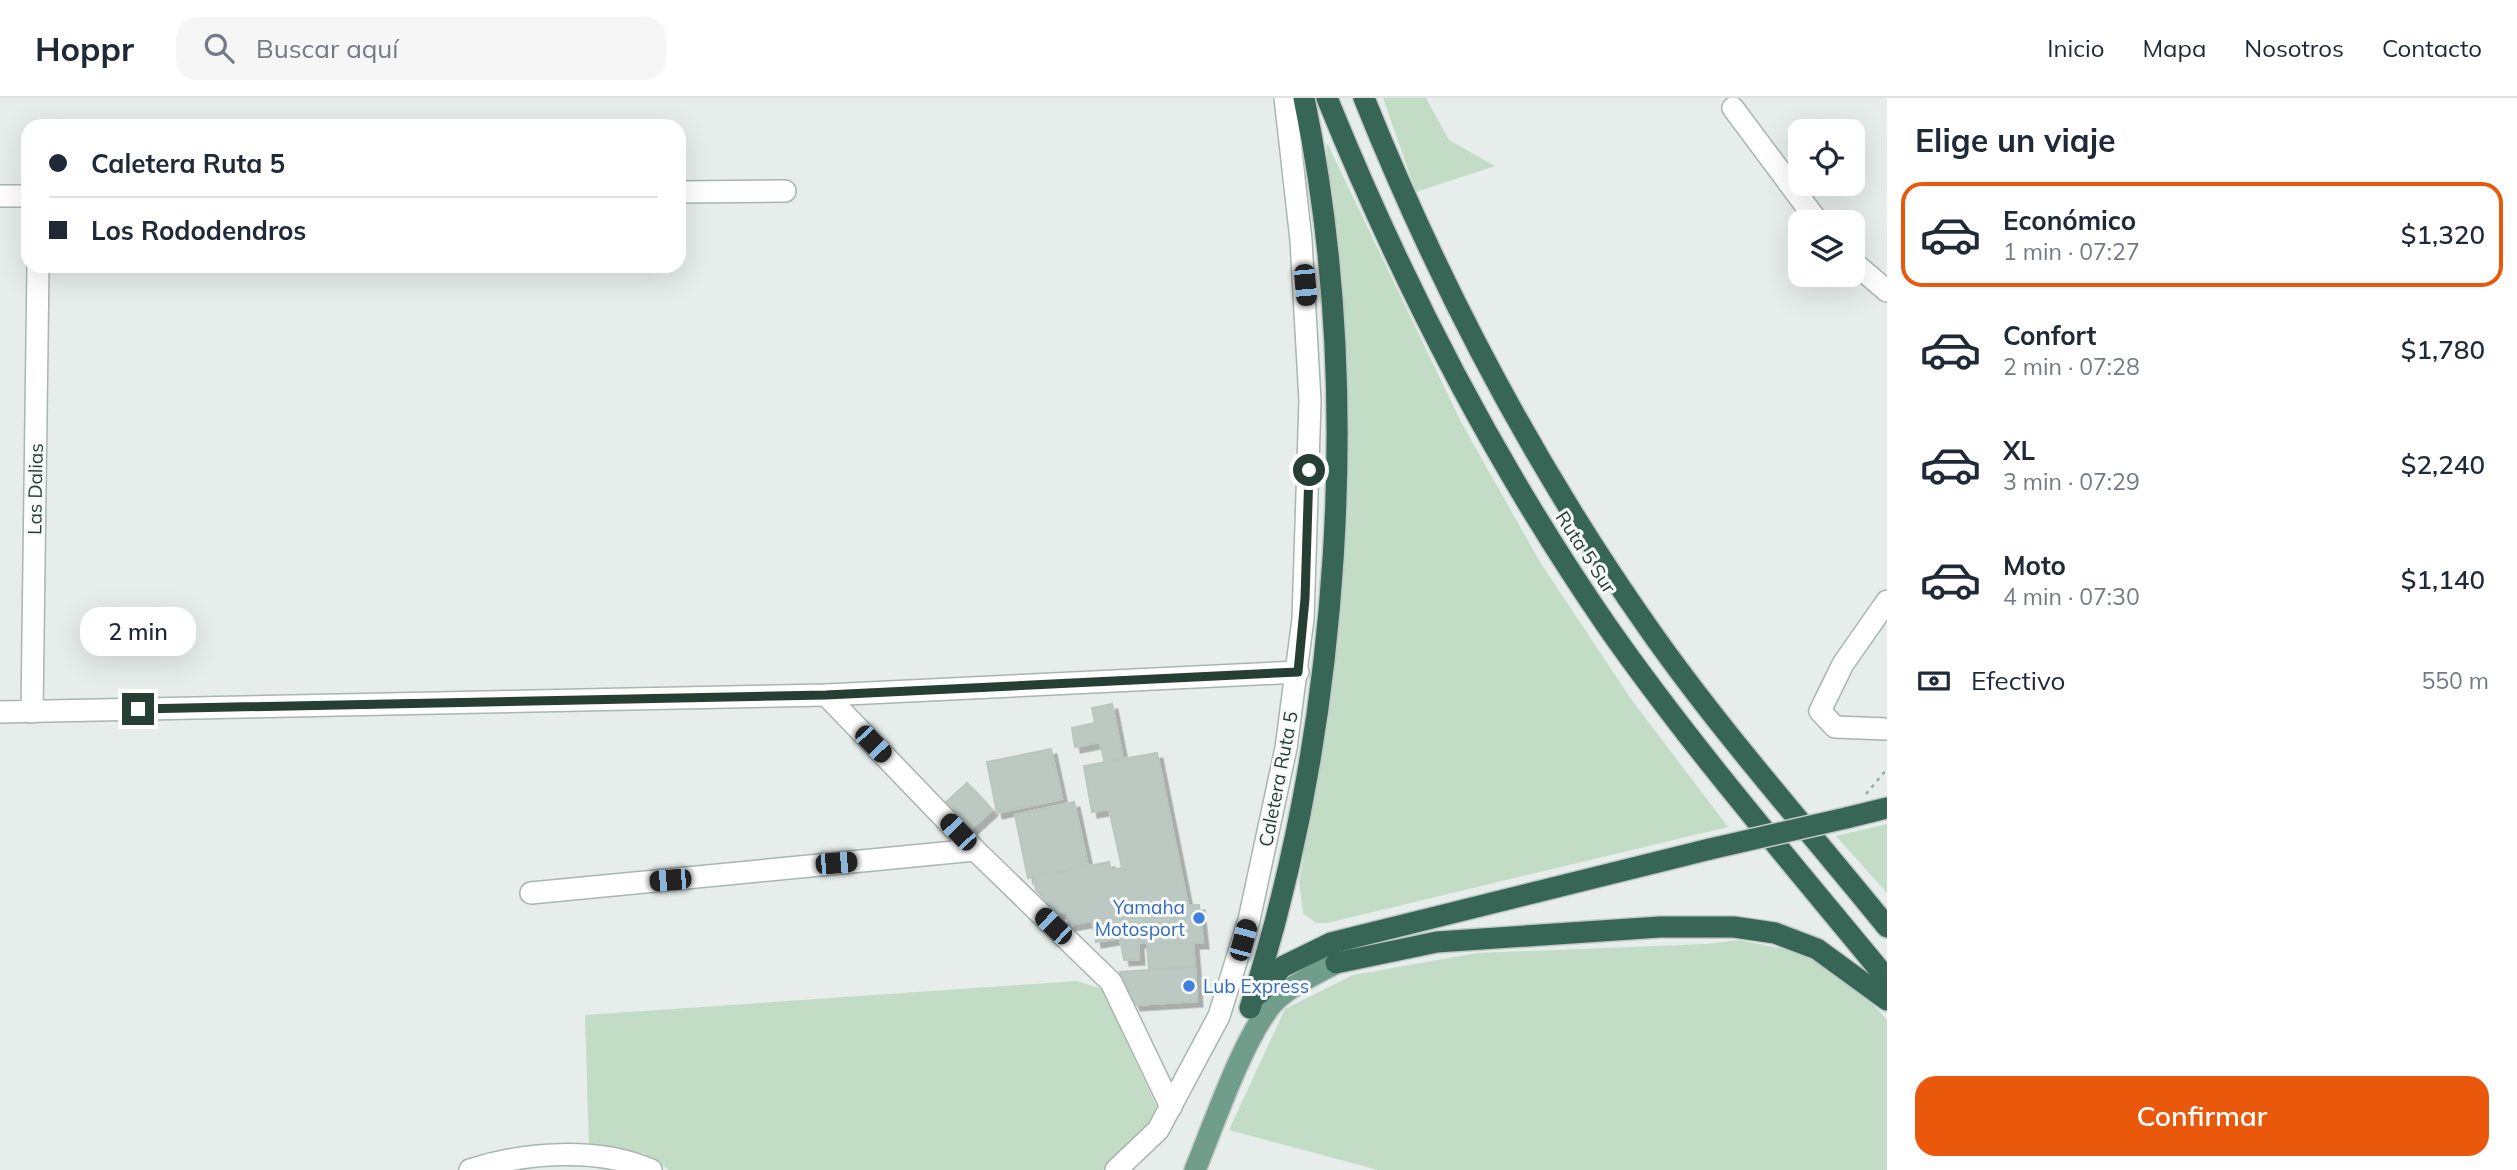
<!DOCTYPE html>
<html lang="es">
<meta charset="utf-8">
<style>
:root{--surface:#fff;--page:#f6f6f7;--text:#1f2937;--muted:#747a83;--line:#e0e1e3;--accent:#ea580c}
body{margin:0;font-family:Mulish,sans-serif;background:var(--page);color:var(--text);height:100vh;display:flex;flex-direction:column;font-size:26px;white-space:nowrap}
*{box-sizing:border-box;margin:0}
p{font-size:23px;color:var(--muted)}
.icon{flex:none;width:38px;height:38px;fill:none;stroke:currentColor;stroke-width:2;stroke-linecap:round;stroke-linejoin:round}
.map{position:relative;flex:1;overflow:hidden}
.sheet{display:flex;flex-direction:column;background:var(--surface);width:630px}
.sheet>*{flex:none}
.hud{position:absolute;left:21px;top:21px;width:665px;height:154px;border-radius:21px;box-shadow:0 7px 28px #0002;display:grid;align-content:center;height:154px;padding:0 28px;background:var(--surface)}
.fabs{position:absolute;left:1788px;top:21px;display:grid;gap:14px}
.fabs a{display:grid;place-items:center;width:77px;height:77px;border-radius:14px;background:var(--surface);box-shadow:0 7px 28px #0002;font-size:35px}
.end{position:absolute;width:32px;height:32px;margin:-16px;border:9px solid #273e35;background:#fff;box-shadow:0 0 0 4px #fff}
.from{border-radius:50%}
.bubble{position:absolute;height:49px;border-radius:21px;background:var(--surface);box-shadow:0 7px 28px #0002;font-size:23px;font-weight:600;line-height:49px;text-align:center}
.car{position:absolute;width:21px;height:42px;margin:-21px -10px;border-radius:9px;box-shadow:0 0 5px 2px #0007;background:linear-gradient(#222 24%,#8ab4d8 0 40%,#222 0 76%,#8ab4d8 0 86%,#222 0)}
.hud b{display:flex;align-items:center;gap:24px;height:66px;font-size:26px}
.hud b+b{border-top:2px solid var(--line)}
.hud i{width:18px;height:18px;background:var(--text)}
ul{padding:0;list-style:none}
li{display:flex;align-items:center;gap:21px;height:105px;margin:0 14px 10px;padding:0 14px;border:4px solid transparent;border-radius:21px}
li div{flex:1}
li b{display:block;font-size:26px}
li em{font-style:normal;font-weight:600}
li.active{border-color:var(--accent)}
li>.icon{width:63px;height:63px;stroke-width:1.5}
h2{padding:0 28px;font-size:32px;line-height:84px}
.pay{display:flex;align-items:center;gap:18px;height:77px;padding:0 28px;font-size:26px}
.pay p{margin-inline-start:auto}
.button{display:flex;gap:14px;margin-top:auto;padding:14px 28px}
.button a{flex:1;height:80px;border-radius:21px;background:var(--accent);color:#fff;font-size:28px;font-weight:600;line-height:80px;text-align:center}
header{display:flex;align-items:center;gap:42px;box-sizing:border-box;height:98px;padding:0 35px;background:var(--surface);border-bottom:2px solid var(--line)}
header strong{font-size:33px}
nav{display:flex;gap:38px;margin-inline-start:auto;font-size:24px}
.search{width:490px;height:63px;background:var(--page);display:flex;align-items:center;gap:18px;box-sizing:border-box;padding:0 24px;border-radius:21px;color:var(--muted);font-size:26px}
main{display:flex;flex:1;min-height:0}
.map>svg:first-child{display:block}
.green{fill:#c2dcc6}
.building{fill:#bcc8c2;stroke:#bac6c0;stroke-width:2;filter:url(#shadow)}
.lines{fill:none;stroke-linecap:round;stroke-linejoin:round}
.minor-casing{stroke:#a9b5b0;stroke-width:24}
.major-casing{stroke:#c3c9c6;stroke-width:24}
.highway-casing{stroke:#c3c9c6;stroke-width:24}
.path{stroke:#8bad9e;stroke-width:2.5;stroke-dasharray:3.5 5;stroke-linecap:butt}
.minor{stroke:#fff;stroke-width:21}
.major{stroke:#719d8d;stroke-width:21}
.highway{stroke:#376657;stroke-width:21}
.highway-bridge-casing{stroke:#c3c9c6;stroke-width:24;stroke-linecap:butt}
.highway-bridge{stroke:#376657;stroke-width:21}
.route{stroke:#273e35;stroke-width:9}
.shop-dot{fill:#3f7fe0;stroke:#f7faf8;stroke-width:2.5}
.labels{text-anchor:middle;stroke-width:6;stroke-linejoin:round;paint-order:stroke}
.street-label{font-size:19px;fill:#273e35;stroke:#f7faf8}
.shop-label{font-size:19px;fill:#366cbe;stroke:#f7faf8;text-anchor:end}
</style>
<header>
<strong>Hoppr</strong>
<div class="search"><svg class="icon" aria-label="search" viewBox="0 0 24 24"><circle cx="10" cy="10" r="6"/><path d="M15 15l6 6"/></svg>Buscar aquí</div>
<nav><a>Inicio</a><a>Mapa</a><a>Nosotros</a><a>Contacto</a></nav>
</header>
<main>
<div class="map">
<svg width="1887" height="1072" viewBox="0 0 1887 1072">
<defs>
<filter id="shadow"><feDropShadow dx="5.5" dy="5.5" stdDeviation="0" flood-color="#0004"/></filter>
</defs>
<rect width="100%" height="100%" fill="#e6edea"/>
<g class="green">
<path d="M 1383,0 L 1426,0 L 1449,42 L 1495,68 L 1416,94 Z"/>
<path d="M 1327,45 L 1461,324 L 1540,464 L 1631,601 L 1728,729 L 1327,825 L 1316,825 L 1303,815 L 1299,784 L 1330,609 L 1342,464 L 1336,161 L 1326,64 Z"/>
<path d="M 1887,726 L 1887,795 L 1836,738 Z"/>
<path d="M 1739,842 L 1799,854 L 1856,887 L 1887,922 L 1887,1072 L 1378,1072 L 1229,1032 L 1285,911 L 1353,877 L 1477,855 L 1706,846 Z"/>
<path d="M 1077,883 L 1102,891 L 1158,1012 L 1127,1053 L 1103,1072 L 669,1072 L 643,1055 L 589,1049 L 585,917 Z"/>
</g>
<g class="building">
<path d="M 1112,606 L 1123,662 L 1105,666 L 1100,644 L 1075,649 L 1072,630 L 1095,625 L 1092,610 Z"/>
<path d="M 1051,651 L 1062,701 L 997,715 L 987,664 Z"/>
<path d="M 1157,655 L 1188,808 L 1146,810 L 1147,845 L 1138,844 L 1139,861 L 1124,862 L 1120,840 L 1096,844 L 1092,823 L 1069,827 L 1067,814 L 1058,815 L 1036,792 L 1034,779 L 1109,764 L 1111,772 L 1122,770 L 1109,711 L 1092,714 L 1084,668 Z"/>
<path d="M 967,685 L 992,712 L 969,733 L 944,706 Z"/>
<path d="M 1074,704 L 1088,768 L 1028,780 L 1015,717 Z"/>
<path d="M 1199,807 L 1203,845 L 1147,845 L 1146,810 Z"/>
<path d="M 1147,845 L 1193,845 L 1195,869 L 1149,872 Z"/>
<path d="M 1195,869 L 1197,903 L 1135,907 L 1120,874 Z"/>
</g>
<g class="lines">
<g class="minor-casing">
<g id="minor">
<path d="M 1733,10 L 1818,124"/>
<path d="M 679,94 L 785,93"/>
<path d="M 0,98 L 28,98"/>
<path d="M 1853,164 L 1887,193"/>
<path d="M 1887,503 L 1843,566 L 1820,613 L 1835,629 L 1887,631"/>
<path d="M 826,597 L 975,752 L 1111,884 L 1171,1009"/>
<path d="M 0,614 L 826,597 L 1298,574"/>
<path d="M 32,614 L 38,168"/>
<path d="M 531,795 L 975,752"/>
<path d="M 470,1072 C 524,1054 598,1049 651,1072"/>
<path d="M 1116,1072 L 1158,1032 L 1219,918 L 1249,822 L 1286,650 L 1303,521 L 1310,303 L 1301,142 L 1285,0"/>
</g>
</g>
<g class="major-casing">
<path id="major" d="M 1195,1072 C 1214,1026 1240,949 1269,910 C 1284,890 1314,877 1336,865"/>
</g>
<g class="highway-casing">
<g id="highway">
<path d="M 1327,0 C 1402,185 1494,364 1607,528 C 1693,651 1792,765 1887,881"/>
<path d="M 1364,0 C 1439,187 1533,366 1649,531 C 1722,635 1807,730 1887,829"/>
<path d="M 1846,720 L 1887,710"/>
<path d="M 1336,865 L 1437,844 L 1660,829 L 1734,829 L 1775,835 L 1817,851 L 1887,902"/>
<path d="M 1259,896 L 1282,869 L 1331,845 L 1710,751"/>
<path d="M 1250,910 C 1340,629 1364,289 1304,0"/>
</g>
</g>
<path class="path" d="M 1866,696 L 1887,671"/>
<use href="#minor" class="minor"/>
<use href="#major" class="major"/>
<use href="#highway" class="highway"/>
<g class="highway-bridge-casing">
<path id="highway-bridge" d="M 1710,751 L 1846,720"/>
</g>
<use href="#highway-bridge" class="highway-bridge"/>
</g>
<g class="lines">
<path class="route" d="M 138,611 L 826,597 L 1298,574 L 1305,501 L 1309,372"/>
</g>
<g class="shop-dot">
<circle cx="1199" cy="820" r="7"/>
<circle cx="1189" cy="888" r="7"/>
</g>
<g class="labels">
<g class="street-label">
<text transform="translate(35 391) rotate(-89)" y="7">Las Dalias</text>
<text transform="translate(1586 454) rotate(57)" y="7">Ruta 5 Sur</text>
<text transform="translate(1278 681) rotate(-79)" y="7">Caletera Ruta 5</text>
</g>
<g class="shop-label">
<text x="1185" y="816">Yamaha<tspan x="1185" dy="22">Motosport</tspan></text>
<text x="1203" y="895" text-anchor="start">Lub Express</text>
</g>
</g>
</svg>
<div class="fabs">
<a><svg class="icon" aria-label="locate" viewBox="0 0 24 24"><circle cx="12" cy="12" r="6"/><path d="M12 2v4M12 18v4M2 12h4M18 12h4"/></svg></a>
<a><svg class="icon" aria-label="layers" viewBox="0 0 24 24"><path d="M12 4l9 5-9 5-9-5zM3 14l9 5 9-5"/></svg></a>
</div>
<i class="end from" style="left:1309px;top:372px"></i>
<i class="end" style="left:138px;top:611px"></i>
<div class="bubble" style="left:80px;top:509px;width:116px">2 min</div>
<i class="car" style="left:1305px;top:187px;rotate:175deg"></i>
<i class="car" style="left:873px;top:646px;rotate:136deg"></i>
<i class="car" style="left:958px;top:734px;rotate:316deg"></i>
<i class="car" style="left:836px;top:765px;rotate:85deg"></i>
<i class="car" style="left:670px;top:782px;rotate:265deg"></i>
<i class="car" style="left:1053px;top:828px;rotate:314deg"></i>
<i class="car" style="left:1243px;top:842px;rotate:15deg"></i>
<div class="hud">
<b><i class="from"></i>Caletera Ruta 5</b>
<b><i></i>Los Rododendros</b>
</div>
</div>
<section class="sheet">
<h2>Elige un viaje</h2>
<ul>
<li class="active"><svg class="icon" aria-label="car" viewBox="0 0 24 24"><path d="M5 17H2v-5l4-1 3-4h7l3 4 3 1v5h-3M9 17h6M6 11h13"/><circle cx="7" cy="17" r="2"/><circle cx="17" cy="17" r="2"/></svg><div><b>Económico</b><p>1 min · 07:27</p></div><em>$1,320</em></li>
<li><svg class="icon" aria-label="car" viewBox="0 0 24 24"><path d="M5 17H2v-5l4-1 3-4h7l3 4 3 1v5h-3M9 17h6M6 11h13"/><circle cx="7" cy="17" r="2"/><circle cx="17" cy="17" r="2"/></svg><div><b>Confort</b><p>2 min · 07:28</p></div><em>$1,780</em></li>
<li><svg class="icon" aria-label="car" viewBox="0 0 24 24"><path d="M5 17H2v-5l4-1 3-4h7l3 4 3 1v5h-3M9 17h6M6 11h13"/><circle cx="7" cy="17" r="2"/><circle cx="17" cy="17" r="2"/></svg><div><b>XL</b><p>3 min · 07:29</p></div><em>$2,240</em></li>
<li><svg class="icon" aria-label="car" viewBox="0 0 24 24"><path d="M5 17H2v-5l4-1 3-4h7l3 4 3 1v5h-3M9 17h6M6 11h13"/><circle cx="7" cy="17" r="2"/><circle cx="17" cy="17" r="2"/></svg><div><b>Moto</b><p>4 min · 07:30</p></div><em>$1,140</em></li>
</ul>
<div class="pay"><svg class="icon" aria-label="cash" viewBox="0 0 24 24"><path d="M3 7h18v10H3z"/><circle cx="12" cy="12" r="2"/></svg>Efectivo<p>550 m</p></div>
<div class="button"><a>Confirmar</a></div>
</section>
</main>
